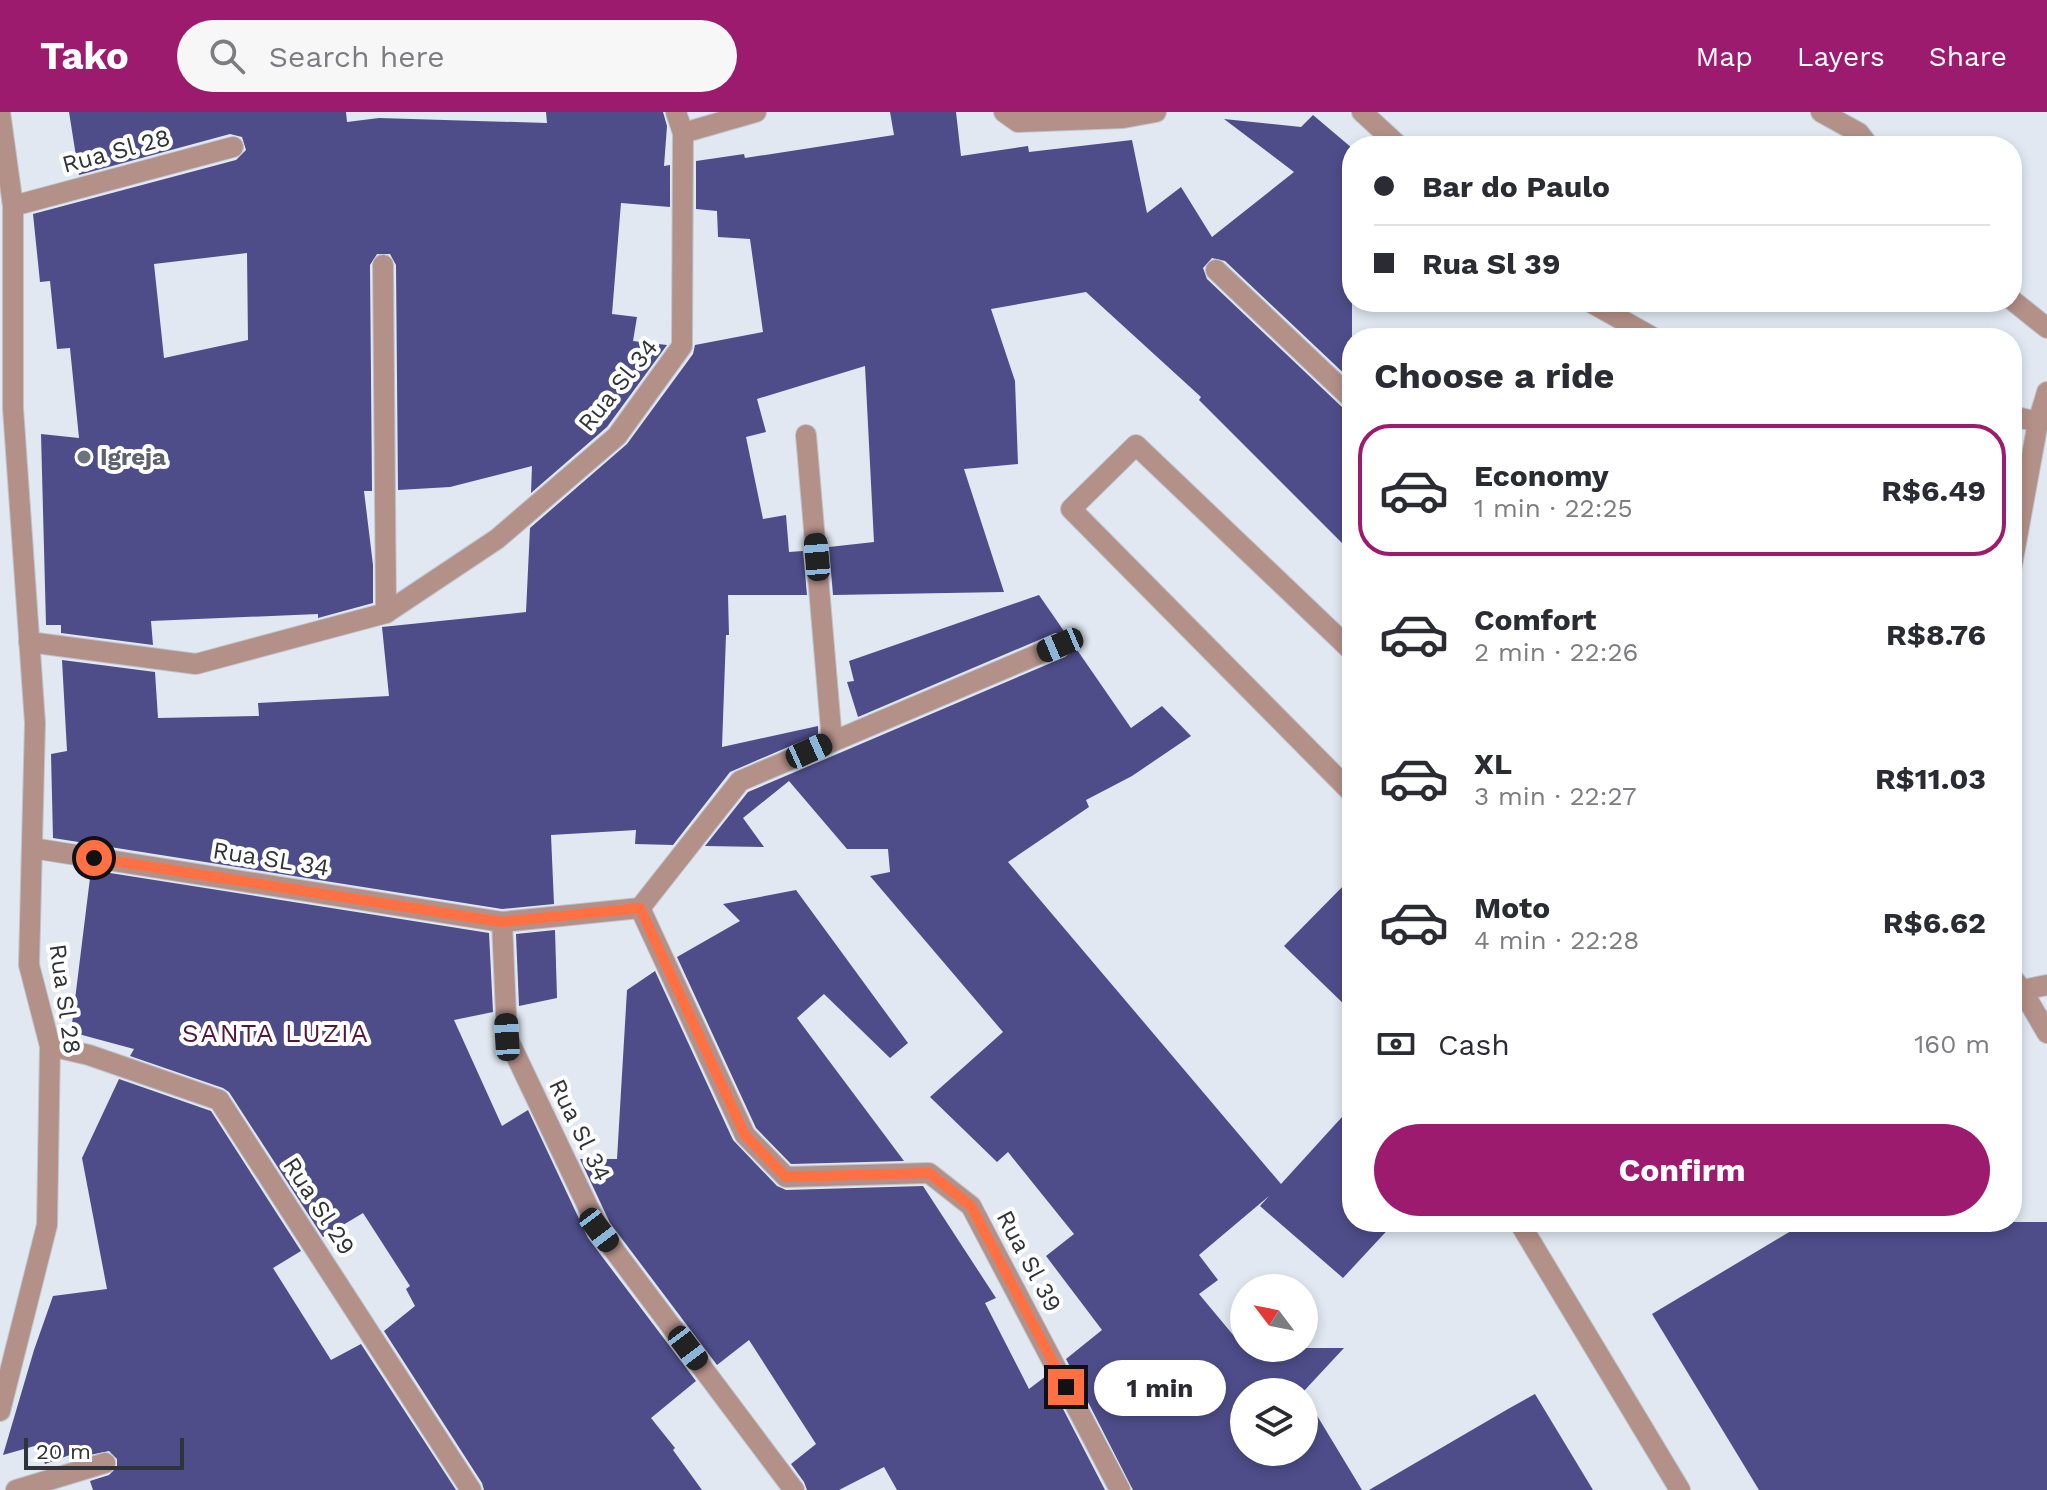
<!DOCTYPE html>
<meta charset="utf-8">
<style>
:root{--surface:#fff;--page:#f7f7f7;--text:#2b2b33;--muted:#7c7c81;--line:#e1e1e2;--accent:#9c1b6f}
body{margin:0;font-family:"Work Sans",sans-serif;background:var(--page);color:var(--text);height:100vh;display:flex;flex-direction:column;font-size:30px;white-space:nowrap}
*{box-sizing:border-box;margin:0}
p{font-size:26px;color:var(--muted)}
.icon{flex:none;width:44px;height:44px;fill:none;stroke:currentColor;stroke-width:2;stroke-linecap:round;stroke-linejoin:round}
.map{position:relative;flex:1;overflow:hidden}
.side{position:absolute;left:1342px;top:216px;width:680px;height:904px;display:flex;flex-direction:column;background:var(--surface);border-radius:32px;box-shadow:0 4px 12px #0003}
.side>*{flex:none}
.guide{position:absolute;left:1342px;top:24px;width:680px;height:176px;border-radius:32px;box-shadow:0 4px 12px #0003;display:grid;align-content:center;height:176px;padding:0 32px;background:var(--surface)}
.needle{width:52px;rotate:302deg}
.controls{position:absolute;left:1230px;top:1162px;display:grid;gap:16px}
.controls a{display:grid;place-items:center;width:88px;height:88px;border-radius:50%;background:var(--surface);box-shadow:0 4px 12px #0003;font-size:40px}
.scale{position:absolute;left:24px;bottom:20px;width:160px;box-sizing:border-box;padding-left:8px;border:4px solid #303337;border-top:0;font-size:22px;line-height:28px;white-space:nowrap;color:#303337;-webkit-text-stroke:6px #fff;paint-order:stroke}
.end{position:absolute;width:36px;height:36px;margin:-18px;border:10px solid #ff7043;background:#111;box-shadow:0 0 0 4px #111}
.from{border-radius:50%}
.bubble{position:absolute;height:56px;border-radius:28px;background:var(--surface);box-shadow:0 4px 12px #0003;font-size:26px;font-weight:700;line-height:56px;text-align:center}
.car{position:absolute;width:24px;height:48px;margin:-24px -12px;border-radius:10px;box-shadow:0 0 6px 2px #0007;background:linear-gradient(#222 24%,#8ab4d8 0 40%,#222 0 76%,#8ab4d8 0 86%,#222 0)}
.guide b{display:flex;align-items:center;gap:28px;height:76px;font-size:30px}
.guide b+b{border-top:2px solid var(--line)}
.guide i{width:20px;height:20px;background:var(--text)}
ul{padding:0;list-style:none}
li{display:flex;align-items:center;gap:24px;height:132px;margin:0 16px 12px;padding:0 16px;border:4px solid transparent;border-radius:32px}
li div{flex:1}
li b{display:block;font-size:30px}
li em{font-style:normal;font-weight:700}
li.on{border-color:var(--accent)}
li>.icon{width:72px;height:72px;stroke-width:1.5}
h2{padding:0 32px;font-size:36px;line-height:96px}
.pay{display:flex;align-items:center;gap:20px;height:88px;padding:0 32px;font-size:30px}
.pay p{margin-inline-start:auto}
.primary-button{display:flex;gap:16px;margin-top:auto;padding:16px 32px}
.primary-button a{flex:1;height:92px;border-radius:48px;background:var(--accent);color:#fff;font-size:32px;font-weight:700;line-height:92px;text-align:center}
header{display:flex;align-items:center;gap:48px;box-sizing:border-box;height:112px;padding:0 40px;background:var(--accent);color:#fff}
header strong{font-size:38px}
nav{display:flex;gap:44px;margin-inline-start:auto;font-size:28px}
.search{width:560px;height:72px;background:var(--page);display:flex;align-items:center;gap:20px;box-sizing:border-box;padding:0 28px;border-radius:44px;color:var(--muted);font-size:30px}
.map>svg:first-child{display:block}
.building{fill:#4e4d8a;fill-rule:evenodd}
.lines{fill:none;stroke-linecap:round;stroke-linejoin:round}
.lane-casing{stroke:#bec4cd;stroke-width:22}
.street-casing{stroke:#bec4cd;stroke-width:22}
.lane{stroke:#b39088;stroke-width:20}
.street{stroke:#b39088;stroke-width:20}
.route{stroke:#ff7043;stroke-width:10}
.worship-dot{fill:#6b7280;stroke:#fff;stroke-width:3}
.labels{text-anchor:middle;stroke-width:8;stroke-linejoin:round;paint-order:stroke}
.street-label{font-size:24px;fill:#303337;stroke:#fff}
.worship-label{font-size:24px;font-weight:bold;fill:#5b616d;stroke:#fff;text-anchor:start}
.neighbourhood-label{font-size:26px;letter-spacing:2px;fill:#54173c;stroke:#fff}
</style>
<header>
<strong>Tako</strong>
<div class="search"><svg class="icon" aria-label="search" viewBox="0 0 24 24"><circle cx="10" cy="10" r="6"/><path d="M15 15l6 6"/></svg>Search here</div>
<nav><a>Map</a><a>Layers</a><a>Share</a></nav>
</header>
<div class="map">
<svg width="2047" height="1378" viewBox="0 0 2047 1378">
<rect width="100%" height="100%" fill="#e1e8f2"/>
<g class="building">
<path d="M 69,0 L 346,0 L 347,10 L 379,6 L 547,11 L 546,0 L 663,0 L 667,14 L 664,54 L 670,53 L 670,95 L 621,91 L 612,202 L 637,205 L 633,229 L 667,233 L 607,315 L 531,381 L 532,354 L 450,375 L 398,378 L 396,153 L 390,142 L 377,142 L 370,153 L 372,379 L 364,379 L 373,453 L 373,491 L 318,506 L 318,502 L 151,509 L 153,533 L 61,521 L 61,513 L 46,513 L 41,322 L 79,326 L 70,236 L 57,237 L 50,169 L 40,170 L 33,102 L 236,48 L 246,38 L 242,25 L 230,22 L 79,63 ZM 247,141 L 248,228 L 164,246 L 154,152 Z"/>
<path d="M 890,0 L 956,0 L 961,44 L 1028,34 L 1029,40 L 1132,28 L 1147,101 L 1181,75 L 1212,125 L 1294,60 L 1224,7 L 1301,15 L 1313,3 L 1352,36 L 1352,269 L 1225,149 L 1212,146 L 1203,156 L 1207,167 L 1343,296 L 1352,300 L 1352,441 L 1199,288 L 1201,285 L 1086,180 L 991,197 L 1015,269 L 1018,352 L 964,357 L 1004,480 L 833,483 L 829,435 L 874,430 L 865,254 L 757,287 L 766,320 L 746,325 L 763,407 L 786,403 L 789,440 L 803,439 L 807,483 L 728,483 L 729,523 L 726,523 L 722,635 L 818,614 L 818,622 L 730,660 L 673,733 L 635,732 L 636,718 L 551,723 L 554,792 L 502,797 L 53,726 L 51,642 L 67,639 L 62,548 L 155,560 L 158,606 L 259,604 L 258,591 L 389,584 L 382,515 L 526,500 L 530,416 L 627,332 L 693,242 L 695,233 L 763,220 L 750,127 L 718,125 L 717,99 L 696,97 L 696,49 L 744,42 L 745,46 L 894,23 Z"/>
<path d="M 1039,483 L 1066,522 L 1055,521 L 858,605 L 847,570 L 854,569 L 849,549 Z"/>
<path d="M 1073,532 L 1131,616 L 1162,594 L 1191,624 L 1132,664 L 1086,688 L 1089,695 L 1008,750 L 1281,1072 L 1352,994 L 1352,1110 L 1395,1110 L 1343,1166 L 1260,1094 L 1269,1084 L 1199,1143 L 1218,1168 L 1199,1182 L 1244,1236 L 1344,1236 L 1303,1280 L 1244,1280 L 1244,1340 L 1304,1340 L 1304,1282 L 1362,1378 L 1133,1378 L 1066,1247 L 1102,1218 L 1046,1144 L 1074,1122 L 1008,1040 L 997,1050 L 930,985 L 1003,920 L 870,764 L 890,760 L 888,737 L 847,737 L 789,669 L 743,706 L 764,735 L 705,734 L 748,680 L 1065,545 L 1071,540 Z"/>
<path d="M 91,758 L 489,821 L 493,900 L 454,908 L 502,1014 L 528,998 L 588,1126 L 696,1269 L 651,1306 L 675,1336 L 673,1338 L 702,1378 L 484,1378 L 482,1371 L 384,1219 L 415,1194 L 406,1177 L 410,1174 L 363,1101 L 323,1125 L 229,980 L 223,976 L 130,944 L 134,937 L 71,920 Z"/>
<path d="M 1352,765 L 1352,900 L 1284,834 Z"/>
<path d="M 796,778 L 908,931 L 890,946 L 824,882 L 797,906 L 904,1049 L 791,1052 L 756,1016 L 677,845 L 740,809 L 723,792 Z"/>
<path d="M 555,818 L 557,886 L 519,894 L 516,822 Z"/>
<path d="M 655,859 L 733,1028 L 777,1074 L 786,1078 L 923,1074 L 996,1186 L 985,1191 L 1029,1277 L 1046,1264 L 1105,1378 L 897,1378 L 884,1355 L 839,1378 L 807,1378 L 804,1370 L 791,1352 L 816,1332 L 749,1228 L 717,1253 L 610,1111 L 580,1047 L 617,1047 L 627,878 Z"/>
<path d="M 119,967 L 211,999 L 301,1139 L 273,1156 L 331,1248 L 361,1232 L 456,1378 L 93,1378 L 90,1369 L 109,1363 L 117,1355 L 117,1347 L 109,1339 L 80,1345 L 78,1340 L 45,1352 L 38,1333 L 3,1343 L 34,1238 L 53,1184 L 107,1177 L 82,1046 Z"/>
<path d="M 1806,1110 L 2047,1110 L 2047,1378 L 1759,1378 L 1652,1202 Z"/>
<path d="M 1535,1282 L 1593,1378 L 1369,1378 L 1508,1297 Z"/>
</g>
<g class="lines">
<g class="lane-casing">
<path id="lane" d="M 1352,539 L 1136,333 L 1071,397 L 1352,681"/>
</g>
<g class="street-casing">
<g id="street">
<path d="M 1004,0 L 1018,10 L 1123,6 L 1156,0"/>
<path d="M 1362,0 L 1399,34"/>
<path d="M 1821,0 L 1859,21 L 1869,34"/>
<path d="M 683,21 L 756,0"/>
<path d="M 13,94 L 233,35"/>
<path d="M 383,153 L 386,501"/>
<path d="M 1216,158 L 1352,287"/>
<path d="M 2012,188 L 2047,216"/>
<path d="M 1590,190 L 1654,226"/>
<path d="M 2012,304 L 2038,310"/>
<path d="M 806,323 L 832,629"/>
<path d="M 2012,453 L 2038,310 L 2047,280"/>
<path d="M 29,530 L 196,552 L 386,501 L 497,427 L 617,324 L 682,234 L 683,21 L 676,0"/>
<path d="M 32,736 L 502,810 L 640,796 L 740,669 L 1060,533"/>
<path d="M 640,796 L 745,1023 L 786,1065 L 929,1061 L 971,1094 L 1120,1378"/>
<path d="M 502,810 L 507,925 L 599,1118 L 794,1378"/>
<path d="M 2012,865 L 2022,878 L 2047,873"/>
<path d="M 2022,878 L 2047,921"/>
<path d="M 50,934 L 89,943 L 219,988 L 471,1378"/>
<path d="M 1519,1110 L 1680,1378"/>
<path d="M 0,1299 L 47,1113 L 50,934 L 29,853 L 35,611 L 13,296 L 13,94 L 0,0"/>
<path d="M 16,1378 L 105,1351"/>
</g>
</g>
<use href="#lane" class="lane"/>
<use href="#street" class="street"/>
</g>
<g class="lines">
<path class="route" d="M 94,746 L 502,810 L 640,796 L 745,1023 L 786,1065 L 929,1061 L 971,1094 L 1066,1275"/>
</g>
<circle class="worship-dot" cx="84" cy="345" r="8"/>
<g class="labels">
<g class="street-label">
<text transform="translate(116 39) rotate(-15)" y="8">Rua Sl 28</text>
<text transform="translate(618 273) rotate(-51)" y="8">Rua Sl 34</text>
<text transform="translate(271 747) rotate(9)" y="8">Rua SL 34</text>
<text transform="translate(65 887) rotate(82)" y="8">Rua Sl 28</text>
<text transform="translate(580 1018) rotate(64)" y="8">Rua Sl 34</text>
<text transform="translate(319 1094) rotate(57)" y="8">Rua Sl 29</text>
<text transform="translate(1029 1149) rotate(62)" y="8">Rua Sl 39</text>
</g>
<g class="worship-label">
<text x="100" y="353">Igreja</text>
</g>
<g class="neighbourhood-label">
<text x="276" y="930">SANTA LUZIA</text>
</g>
</g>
</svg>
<div class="controls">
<a><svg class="needle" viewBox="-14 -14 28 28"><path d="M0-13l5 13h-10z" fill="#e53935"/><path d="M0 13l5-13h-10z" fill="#7c7c81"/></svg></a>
<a><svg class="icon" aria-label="layers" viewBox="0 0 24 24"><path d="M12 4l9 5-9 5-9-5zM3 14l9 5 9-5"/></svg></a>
</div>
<div class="scale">20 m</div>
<i class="end from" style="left:94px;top:746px"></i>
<i class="end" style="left:1066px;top:1275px"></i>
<div class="bubble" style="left:1094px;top:1248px;width:132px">1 min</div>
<i class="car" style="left:817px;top:445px;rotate:355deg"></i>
<i class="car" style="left:1060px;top:533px;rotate:247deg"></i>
<i class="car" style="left:809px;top:639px;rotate:66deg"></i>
<i class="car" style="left:507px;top:925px;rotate:357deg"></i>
<i class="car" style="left:599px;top:1118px;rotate:143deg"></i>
<i class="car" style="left:688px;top:1236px;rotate:143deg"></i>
<div class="guide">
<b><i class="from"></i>Bar do Paulo</b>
<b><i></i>Rua Sl 39</b>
</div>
<section class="side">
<h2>Choose a ride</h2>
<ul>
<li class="on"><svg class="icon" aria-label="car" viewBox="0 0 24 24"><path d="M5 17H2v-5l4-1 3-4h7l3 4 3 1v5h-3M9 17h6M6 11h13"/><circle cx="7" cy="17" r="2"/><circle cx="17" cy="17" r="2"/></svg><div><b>Economy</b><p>1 min · 22:25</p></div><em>R$6.49</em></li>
<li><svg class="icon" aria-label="car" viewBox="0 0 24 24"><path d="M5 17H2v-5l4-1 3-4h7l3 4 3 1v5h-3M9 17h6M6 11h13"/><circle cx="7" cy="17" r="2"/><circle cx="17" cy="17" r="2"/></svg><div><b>Comfort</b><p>2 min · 22:26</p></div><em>R$8.76</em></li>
<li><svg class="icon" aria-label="car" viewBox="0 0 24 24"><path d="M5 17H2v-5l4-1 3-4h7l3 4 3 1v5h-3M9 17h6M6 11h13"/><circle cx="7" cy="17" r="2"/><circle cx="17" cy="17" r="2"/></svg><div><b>XL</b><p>3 min · 22:27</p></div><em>R$11.03</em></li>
<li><svg class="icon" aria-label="car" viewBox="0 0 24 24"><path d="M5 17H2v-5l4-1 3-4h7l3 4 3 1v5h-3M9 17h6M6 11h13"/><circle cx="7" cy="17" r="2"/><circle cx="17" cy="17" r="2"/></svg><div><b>Moto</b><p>4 min · 22:28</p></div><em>R$6.62</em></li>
</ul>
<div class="pay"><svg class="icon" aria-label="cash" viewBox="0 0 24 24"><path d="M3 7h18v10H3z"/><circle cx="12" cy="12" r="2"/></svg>Cash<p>160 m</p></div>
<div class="primary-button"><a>Confirm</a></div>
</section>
</div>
